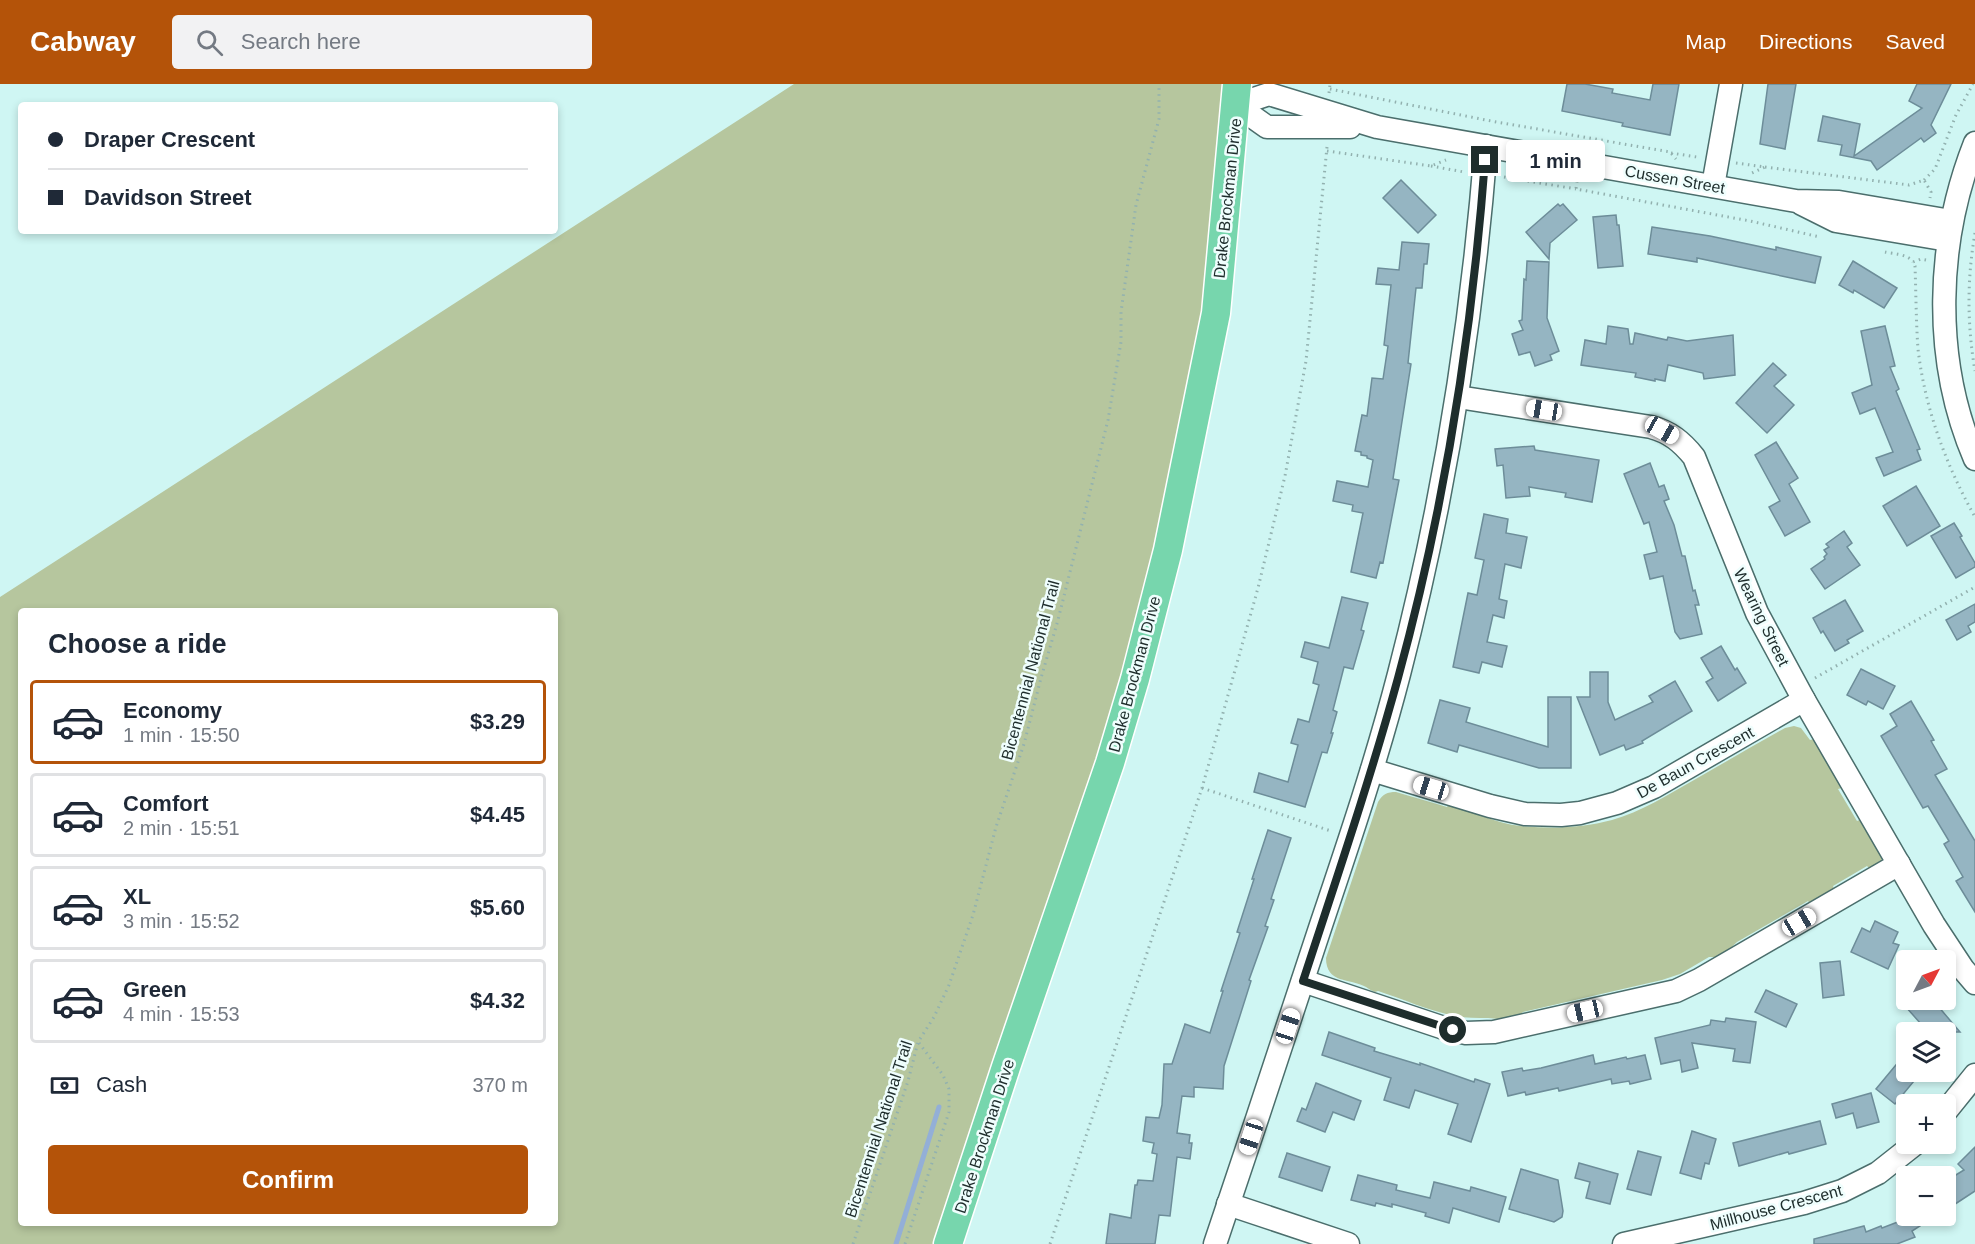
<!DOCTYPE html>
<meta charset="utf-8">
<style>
:root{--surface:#fff;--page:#f2f2f3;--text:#1f2937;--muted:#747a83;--line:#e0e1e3;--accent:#b45309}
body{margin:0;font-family:Arial,sans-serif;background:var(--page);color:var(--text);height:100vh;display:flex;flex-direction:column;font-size:22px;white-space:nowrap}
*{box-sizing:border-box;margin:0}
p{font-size:20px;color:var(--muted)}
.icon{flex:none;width:33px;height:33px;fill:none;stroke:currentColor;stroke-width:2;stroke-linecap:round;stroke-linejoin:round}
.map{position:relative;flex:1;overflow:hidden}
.panel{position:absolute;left:18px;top:524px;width:540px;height:618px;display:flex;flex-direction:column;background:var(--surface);border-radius:6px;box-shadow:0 3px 9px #0003}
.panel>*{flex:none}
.guide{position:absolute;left:18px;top:18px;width:540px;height:132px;border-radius:6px;box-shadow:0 3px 9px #0003;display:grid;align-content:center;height:132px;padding:0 30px;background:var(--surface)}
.needle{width:39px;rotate:49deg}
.buttons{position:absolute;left:1896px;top:866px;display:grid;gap:12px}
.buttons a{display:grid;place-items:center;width:60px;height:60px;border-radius:6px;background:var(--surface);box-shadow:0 3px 9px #0003;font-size:30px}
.end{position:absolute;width:27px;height:27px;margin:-14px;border:8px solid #1e2d2c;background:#fff;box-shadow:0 0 0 3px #fff}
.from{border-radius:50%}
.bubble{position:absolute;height:42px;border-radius:6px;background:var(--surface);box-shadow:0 3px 9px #0003;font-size:20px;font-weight:700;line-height:42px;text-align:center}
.car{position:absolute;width:18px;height:36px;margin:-18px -9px;border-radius:8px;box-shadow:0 0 4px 2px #0007;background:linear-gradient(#fff 24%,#345 0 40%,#fff 0 76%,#345 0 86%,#fff 0)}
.guide b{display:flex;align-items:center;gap:21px;height:57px;font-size:22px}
.guide b+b{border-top:2px solid var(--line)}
.guide i{width:15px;height:15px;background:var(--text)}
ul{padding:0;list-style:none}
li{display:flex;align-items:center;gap:18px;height:84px;margin:0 12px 9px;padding:0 18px;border:3px solid var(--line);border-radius:6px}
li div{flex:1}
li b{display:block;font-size:22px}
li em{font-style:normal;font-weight:700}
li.current{border-color:var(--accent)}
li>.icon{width:54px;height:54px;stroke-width:1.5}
h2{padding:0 30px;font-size:27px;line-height:72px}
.pay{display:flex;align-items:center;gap:15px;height:66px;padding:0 30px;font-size:22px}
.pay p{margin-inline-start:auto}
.primary-button{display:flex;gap:12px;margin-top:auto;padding:12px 30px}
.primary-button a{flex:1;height:69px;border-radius:6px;background:var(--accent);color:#fff;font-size:24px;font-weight:700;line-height:69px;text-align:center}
header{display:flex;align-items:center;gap:36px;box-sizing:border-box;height:84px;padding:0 30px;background:var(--accent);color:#fff}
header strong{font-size:28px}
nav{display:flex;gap:33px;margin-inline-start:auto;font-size:21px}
.search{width:420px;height:54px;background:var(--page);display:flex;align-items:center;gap:15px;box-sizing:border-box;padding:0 21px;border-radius:6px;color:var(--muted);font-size:22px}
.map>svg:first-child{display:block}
.green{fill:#b6c69e;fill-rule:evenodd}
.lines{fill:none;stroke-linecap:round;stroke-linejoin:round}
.stream{stroke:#93afd7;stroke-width:5}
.building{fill:#95b5c2;stroke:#6d8d99;stroke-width:1.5}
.minor-casing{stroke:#4b6e6c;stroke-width:25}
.major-casing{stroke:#fff;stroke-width:31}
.path{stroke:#92b1af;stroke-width:3;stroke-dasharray:1.5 4.5;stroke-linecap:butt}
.minor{stroke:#fff;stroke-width:22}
.major{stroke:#77d6ad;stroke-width:28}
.route{stroke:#1e2d2c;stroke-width:8}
.labels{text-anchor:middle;stroke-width:5;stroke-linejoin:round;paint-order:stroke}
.street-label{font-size:16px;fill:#1e2d2c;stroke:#effefd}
</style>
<header>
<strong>Cabway</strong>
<div class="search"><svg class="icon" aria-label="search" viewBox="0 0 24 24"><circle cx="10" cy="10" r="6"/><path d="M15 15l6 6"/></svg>Search here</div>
<nav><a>Map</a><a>Directions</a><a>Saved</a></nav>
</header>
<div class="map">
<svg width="1975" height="1160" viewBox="0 0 1975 1160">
<rect width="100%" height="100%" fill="#cff6f3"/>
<g class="green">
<path d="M 794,0 L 1237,0 L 1168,466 L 950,1160 L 0,1160 L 0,513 ZM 21,526 L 555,526 L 555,1138 L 21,1138 Z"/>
<path d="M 1794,642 L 1801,644 L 1810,656 L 1818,654 L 1842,704 L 1838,705 L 1857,737 L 1862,735 L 1883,771 L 1880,780 L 1871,786 L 1867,782 L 1833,802 L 1835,808 L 1810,820 L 1808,817 L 1737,858 L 1721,873 L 1709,873 L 1680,890 L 1662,896 L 1523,928 C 1510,940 1504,935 1488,934 C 1477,934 1466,934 1455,932 C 1429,927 1403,915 1378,907 L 1375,908 C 1372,907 1369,905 1366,903 C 1350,894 1326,900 1326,874 L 1378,718 C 1383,710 1387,708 1396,708 L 1447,723 L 1448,721 C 1473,726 1495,740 1521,742 C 1552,745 1582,744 1612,736 C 1641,728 1667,711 1694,696 C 1724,679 1754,661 1785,644 Z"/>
</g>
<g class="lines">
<path class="stream" d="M 896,1160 L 939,1023"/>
</g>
<g class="building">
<path d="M 1567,0 L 1585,0 L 1613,5 L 1612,9 L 1650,16 L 1653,0 L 1679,0 L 1670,51 L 1622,42 L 1623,39 L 1562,27 Z"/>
<path d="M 1768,0 L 1796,0 L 1785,65 L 1760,60 Z"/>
<path d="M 1917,0 L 1951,0 L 1931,41 L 1936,49 L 1924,58 L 1921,54 L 1877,86 L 1871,77 L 1840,71 L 1842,61 L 1818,57 L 1823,32 L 1860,40 L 1854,72 L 1922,24 L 1909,17 Z"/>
<path d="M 1401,96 L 1436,131 L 1418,149 L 1383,114 Z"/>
<path d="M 1558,120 L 1560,122 L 1563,120 L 1577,136 L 1550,159 L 1549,175 L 1526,148 Z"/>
<path d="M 1616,131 L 1617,141 L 1619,141 L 1623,182 L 1598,184 L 1593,133 Z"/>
<path d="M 1652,143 L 1710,152 L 1776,166 L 1776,163 L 1821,173 L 1815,199 L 1697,174 L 1697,178 L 1648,170 Z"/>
<path d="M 1402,158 L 1429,160 L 1427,180 L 1424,180 L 1422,204 L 1416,204 L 1408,279 L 1411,280 L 1393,395 L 1399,396 L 1383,479 L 1380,478 L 1376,494 L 1351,488 L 1363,429 L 1352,427 L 1353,421 L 1333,417 L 1337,397 L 1368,403 L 1373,376 L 1367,374 L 1367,372 L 1361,371 L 1361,368 L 1355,367 L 1362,331 L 1367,332 L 1372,294 L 1383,295 L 1388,262 L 1384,261 L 1391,201 L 1376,200 L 1378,184 L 1399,186 Z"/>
<path d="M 1527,177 L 1549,178 L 1547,234 L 1559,267 L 1550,271 L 1552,276 L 1535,282 L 1530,268 L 1519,271 L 1512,250 L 1523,246 L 1519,237 L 1522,236 L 1524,195 L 1526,196 Z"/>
<path d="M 1853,177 L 1897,204 L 1884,224 L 1854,206 L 1853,209 L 1839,201 Z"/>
<path d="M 1608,242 L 1628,245 L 1630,260 L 1633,260 L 1635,249 L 1667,256 L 1668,253 L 1687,257 L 1733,251 L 1735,291 L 1704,295 L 1703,289 L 1668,281 L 1665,297 L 1655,295 L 1655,297 L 1635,293 L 1636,289 L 1581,281 L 1585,256 L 1606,260 Z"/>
<path d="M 1885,242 L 1895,282 L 1890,283 L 1899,305 L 1896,307 L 1920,365 L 1917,366 L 1921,376 L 1884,392 L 1876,374 L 1893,368 L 1875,324 L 1860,330 L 1852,309 L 1872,301 L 1861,247 Z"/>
<path d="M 1773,279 L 1786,291 L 1774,302 L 1794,321 L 1767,349 L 1736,319 Z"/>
<path d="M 1776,358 L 1798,394 L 1789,400 L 1810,438 L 1785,452 L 1769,423 L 1780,417 L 1755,371 Z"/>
<path d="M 1534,362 L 1535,366 L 1599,376 L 1592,418 L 1565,413 L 1566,409 L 1529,403 L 1530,412 L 1506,414 L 1503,381 L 1497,382 L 1495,365 Z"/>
<path d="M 1650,379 L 1659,403 L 1664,401 L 1669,415 L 1664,417 L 1674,441 L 1682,472 L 1685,472 L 1693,507 L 1695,506 L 1699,521 L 1695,521 L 1702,550 L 1680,555 L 1675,548 L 1663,492 L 1650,495 L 1644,471 L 1657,468 L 1649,438 L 1644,440 L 1624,390 Z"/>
<path d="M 1916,402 L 1940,442 L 1907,462 L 1883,422 Z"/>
<path d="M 1484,430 L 1508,435 L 1506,449 L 1527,453 L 1521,484 L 1505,480 L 1499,515 L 1507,517 L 1504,534 L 1493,531 L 1487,558 L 1507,562 L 1502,583 L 1482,578 L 1479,589 L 1453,583 L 1468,509 L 1477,511 L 1484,476 L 1475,474 Z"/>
<path d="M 1954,439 L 1962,452 L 1960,453 L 1975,479 L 1975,483 L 1956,494 L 1931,452 Z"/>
<path d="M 1844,447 L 1852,459 L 1847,463 L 1860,481 L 1825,505 L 1811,485 L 1825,475 L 1824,473 L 1827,470 L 1824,466 L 1829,463 L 1826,460 Z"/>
<path d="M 1342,513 L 1368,519 L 1361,546 L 1364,547 L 1353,585 L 1344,583 L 1333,626 L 1337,628 L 1331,649 L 1333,649 L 1327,669 L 1322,668 L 1305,723 L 1254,708 L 1259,689 L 1288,698 L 1298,661 L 1291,659 L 1298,635 L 1309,638 L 1319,601 L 1313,599 L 1318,578 L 1301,573 L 1305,558 L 1329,564 Z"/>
<path d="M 1845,516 L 1863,547 L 1847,556 L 1849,559 L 1835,567 L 1823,547 L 1821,549 L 1813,534 Z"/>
<path d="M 1975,520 L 1975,538 L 1968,542 L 1971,548 L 1957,556 L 1946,536 Z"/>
<path d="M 1721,562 L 1735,586 L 1737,584 L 1746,599 L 1718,617 L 1706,598 L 1713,594 L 1701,574 Z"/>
<path d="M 1861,585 L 1895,602 L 1883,625 L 1868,617 L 1866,621 L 1847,611 Z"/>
<path d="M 1590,588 L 1608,588 L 1608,618 L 1615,636 L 1653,618 L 1649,612 L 1675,597 L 1692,627 L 1642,657 L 1643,659 L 1626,666 L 1624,661 L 1600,671 L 1577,613 L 1590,613 Z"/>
<path d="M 1548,613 L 1571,613 L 1571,684 L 1539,684 L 1459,661 L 1457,668 L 1428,659 L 1440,616 L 1470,624 L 1466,638 L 1548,663 Z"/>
<path d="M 1911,617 L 1934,656 L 1931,657 L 1947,685 L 1935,691 L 1975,757 L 1975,828 L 1956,797 L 1963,793 L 1944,760 L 1949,757 L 1928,722 L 1923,724 L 1881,652 L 1897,642 L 1890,630 Z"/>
<path d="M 1268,746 L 1291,754 L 1271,815 L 1274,816 L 1265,842 L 1268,843 L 1249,896 L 1251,897 L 1224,982 L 1223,1005 L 1194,1003 L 1194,1013 L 1182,1012 L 1177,1049 L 1190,1051 L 1189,1059 L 1192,1059 L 1190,1075 L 1177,1073 L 1170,1132 L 1159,1131 L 1155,1160 L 1106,1160 L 1110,1130 L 1131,1134 L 1135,1101 L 1137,1101 L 1138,1096 L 1153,1097 L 1157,1070 L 1152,1069 L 1154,1059 L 1143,1057 L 1146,1033 L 1159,1034 L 1162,1021 L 1164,980 L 1172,980 L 1185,940 L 1210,949 L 1223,907 L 1221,907 L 1240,849 L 1237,848 L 1254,795 L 1252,795 Z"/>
<path d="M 1875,837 L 1898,848 L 1893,859 L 1899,861 L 1888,885 L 1851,868 L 1862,844 L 1870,848 Z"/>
<path d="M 1840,877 L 1844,911 L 1823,914 L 1820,879 Z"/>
<path d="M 1766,906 L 1797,920 L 1786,943 L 1755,928 Z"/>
<path d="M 1916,915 L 1932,915 L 1960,948 L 1928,948 L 1906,923 Z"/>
<path d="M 1726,934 L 1756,938 L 1750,979 L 1733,977 L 1735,965 L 1692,959 L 1698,984 L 1682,988 L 1680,976 L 1661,980 L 1655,954 L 1710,941 L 1711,936 L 1725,938 Z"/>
<path d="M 1329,948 L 1375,964 L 1374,967 L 1420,981 L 1420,979 L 1474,998 L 1475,995 L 1490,1000 L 1471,1058 L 1448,1050 L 1458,1020 L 1415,1006 L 1409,1024 L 1384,1016 L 1391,994 L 1322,971 Z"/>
<path d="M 1593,971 L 1595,980 L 1626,973 L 1627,975 L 1645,971 L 1651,995 L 1630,1000 L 1629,997 L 1612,1000 L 1611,995 L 1559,1007 L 1558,1004 L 1526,1011 L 1525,1008 L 1508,1012 L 1502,988 L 1522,984 L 1523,987 L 1541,984 Z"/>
<path d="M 1900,976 L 1906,981 L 1906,987 L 1913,987 L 1919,991 L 1895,1020 L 1876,1005 Z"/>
<path d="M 1316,999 L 1361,1017 L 1354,1036 L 1333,1028 L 1325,1048 L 1297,1037 L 1302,1024 L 1306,1026 Z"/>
<path d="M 1871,1009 L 1879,1038 L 1857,1044 L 1853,1029 L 1836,1034 L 1832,1020 Z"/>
<path d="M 1820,1037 L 1826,1060 L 1789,1070 L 1788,1068 L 1739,1082 L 1733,1059 Z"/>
<path d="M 1692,1047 L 1716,1055 L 1709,1080 L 1705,1079 L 1701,1095 L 1680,1089 Z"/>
<path d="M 1975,1063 L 1975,1107 L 1946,1126 L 1946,1097 L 1964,1086 L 1958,1080 Z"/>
<path d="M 1638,1067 L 1661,1073 L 1651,1111 L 1627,1105 Z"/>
<path d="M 1287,1069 L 1330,1083 L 1322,1107 L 1279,1093 Z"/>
<path d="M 1579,1079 L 1618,1090 L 1610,1120 L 1586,1114 L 1590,1098 L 1575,1094 Z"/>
<path d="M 1521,1085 L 1558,1096 L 1563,1127 L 1562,1133 L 1554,1138 L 1509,1125 Z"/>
<path d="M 1358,1091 L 1397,1101 L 1396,1106 L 1430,1114 L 1434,1098 L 1470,1107 L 1471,1103 L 1506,1113 L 1499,1138 L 1453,1124 L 1449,1139 L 1425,1132 L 1426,1129 L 1392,1120 L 1392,1123 L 1376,1119 L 1375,1122 L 1351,1116 Z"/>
<path d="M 1916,1131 L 1937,1131 L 1912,1147 L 1915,1153 L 1897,1160 L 1814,1160 L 1814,1155 L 1864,1142 L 1866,1148 L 1881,1142 L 1882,1144 Z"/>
</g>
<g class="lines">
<g class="minor-casing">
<g id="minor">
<path d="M 1236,21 L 1269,10 L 1377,43 L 1796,117 L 1839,118 L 1951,137"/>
<path d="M 1236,21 L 1267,43 L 1350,43"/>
<path d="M 1975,59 C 1936,158 1932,275 1975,375"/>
<path d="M 1713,102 L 1731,0"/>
<path d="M 1802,120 L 1836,137 L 1948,156"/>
<path d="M 1458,313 L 1651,343 C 1670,348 1682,358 1694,373 L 1757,529 L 1804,616 L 1934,841 L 1963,885 L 1975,899"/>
<path d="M 1372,686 L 1490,722 L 1525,730 L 1561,731 L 1580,729 L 1617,719 L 1654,703 L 1804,616"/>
<path d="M 1303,897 L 1441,943 L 1466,949 L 1494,948 L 1676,907 L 1699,896 L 1899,780"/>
<path d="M 1946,1027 L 1975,991"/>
<path d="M 1228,1120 L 1348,1160"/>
<path d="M 1215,1160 C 1251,1054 1286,947 1321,841 C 1349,758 1377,675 1399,590 C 1444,417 1472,241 1486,62"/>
<path d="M 1624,1160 L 1804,1119 L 1842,1107 L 1878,1089 L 1916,1059"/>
</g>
</g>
<g class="major-casing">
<path id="major" d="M 948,1160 L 1006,983 L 1110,679 L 1135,595 L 1168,466 L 1216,229 L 1237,0"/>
</g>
<g class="path">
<path d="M 1330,5 L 1491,37 L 1670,68 L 1676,75"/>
<path d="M 1329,9 L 1330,0"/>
<path d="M 1327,67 L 1431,82 L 1446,76"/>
<path d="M 1671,69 L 1697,73"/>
<path d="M 1736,79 L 1765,83 L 1752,89"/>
<path d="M 1431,82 L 1464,88"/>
<path d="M 1765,83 L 1909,101 L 1924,96 L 1931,108 L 1930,114"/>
<path d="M 1504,93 L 1576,105"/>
<path d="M 1924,96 L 1935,85 L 1956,31 L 1973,0"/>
<path d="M 1577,97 L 1576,105 L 1750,137 L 1820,153"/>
<path d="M 1975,149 C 1967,195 1967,240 1975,287"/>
<path d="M 1885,168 C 1894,170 1908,170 1913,178"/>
<path d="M 1926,176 L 1921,175 L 1913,178 L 1915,182 C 1916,209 1916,237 1918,265 C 1925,325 1946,381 1975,433"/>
<path d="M 1815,594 L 1975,503"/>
<path d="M 1202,704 L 1331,747"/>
<path d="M 853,1160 L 908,997 L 918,958 L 934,933 L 949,901 L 973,831 L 996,743 L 1024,660 L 1041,594 L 1058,536 L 1108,336 L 1121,258 L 1121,228 L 1136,121 L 1159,35 L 1159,0"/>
<path d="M 905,1160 L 949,1028 L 949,1005 L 943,991 L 919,959"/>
<path d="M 1050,1160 L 1202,704 L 1258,504 L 1285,392 L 1306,277 L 1327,63"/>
</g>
<use href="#minor" class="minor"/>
<use href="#major" class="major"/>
</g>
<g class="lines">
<path class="route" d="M 1453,946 L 1303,897 C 1336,796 1370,696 1398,594 C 1444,426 1472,250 1485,76"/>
</g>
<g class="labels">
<g class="street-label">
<text transform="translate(1675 95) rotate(10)" y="6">Cussen Street</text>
<text transform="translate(1227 114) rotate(-84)" y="6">Drake Brockman Drive</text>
<text transform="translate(1762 533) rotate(64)" y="6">Wearing Street</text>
<text transform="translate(1030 586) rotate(-75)" y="6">Bicentennial National Trail</text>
<text transform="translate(1134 590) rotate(-75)" y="6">Drake Brockman Drive</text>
<text transform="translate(1695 678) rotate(-29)" y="6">De Baun Crescent</text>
<text transform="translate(878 1045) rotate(-72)" y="6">Bicentennial National Trail</text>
<text transform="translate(984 1052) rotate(-72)" y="6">Drake Brockman Drive</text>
<text transform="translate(1776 1123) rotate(-15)" y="6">Millhouse Crescent</text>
</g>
</g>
</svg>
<div class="buttons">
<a><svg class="needle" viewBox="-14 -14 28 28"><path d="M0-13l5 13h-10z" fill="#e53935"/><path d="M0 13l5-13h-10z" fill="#747a83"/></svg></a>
<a><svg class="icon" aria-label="layers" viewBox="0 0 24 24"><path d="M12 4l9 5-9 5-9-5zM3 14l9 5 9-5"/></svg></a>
<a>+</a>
<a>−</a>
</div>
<i class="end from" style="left:1453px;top:946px"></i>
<i class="end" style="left:1485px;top:76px"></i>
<div class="bubble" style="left:1506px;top:56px;width:99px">1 min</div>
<i class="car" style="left:1544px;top:326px;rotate:279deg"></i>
<i class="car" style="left:1662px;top:346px;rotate:119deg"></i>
<i class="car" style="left:1431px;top:704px;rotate:287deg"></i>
<i class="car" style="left:1799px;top:838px;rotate:60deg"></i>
<i class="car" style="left:1585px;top:927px;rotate:257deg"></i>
<i class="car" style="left:1288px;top:942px;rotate:18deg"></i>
<i class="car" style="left:1251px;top:1053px;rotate:198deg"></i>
<div class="guide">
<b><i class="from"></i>Draper Crescent</b>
<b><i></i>Davidson Street</b>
</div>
<section class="panel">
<h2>Choose a ride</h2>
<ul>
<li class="current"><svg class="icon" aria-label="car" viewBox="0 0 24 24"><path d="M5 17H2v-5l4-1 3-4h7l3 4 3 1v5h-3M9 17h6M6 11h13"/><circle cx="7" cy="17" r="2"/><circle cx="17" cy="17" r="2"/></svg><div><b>Economy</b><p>1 min · 15:50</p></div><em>$3.29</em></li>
<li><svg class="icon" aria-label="car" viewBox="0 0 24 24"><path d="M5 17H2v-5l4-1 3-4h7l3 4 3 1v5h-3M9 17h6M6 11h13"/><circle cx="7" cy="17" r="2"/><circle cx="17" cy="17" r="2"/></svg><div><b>Comfort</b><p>2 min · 15:51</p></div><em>$4.45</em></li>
<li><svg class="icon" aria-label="car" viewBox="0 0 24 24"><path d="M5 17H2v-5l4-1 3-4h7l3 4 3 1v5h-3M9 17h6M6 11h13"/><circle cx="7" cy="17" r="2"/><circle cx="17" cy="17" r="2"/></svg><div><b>XL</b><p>3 min · 15:52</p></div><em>$5.60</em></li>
<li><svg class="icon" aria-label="car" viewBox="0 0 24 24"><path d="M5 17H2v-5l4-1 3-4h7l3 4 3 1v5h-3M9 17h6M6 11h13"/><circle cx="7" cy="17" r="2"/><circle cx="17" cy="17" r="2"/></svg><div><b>Green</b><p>4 min · 15:53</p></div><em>$4.32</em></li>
</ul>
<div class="pay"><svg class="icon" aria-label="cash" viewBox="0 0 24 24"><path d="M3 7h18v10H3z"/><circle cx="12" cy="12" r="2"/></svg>Cash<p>370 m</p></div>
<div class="primary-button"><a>Confirm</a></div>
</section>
</div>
